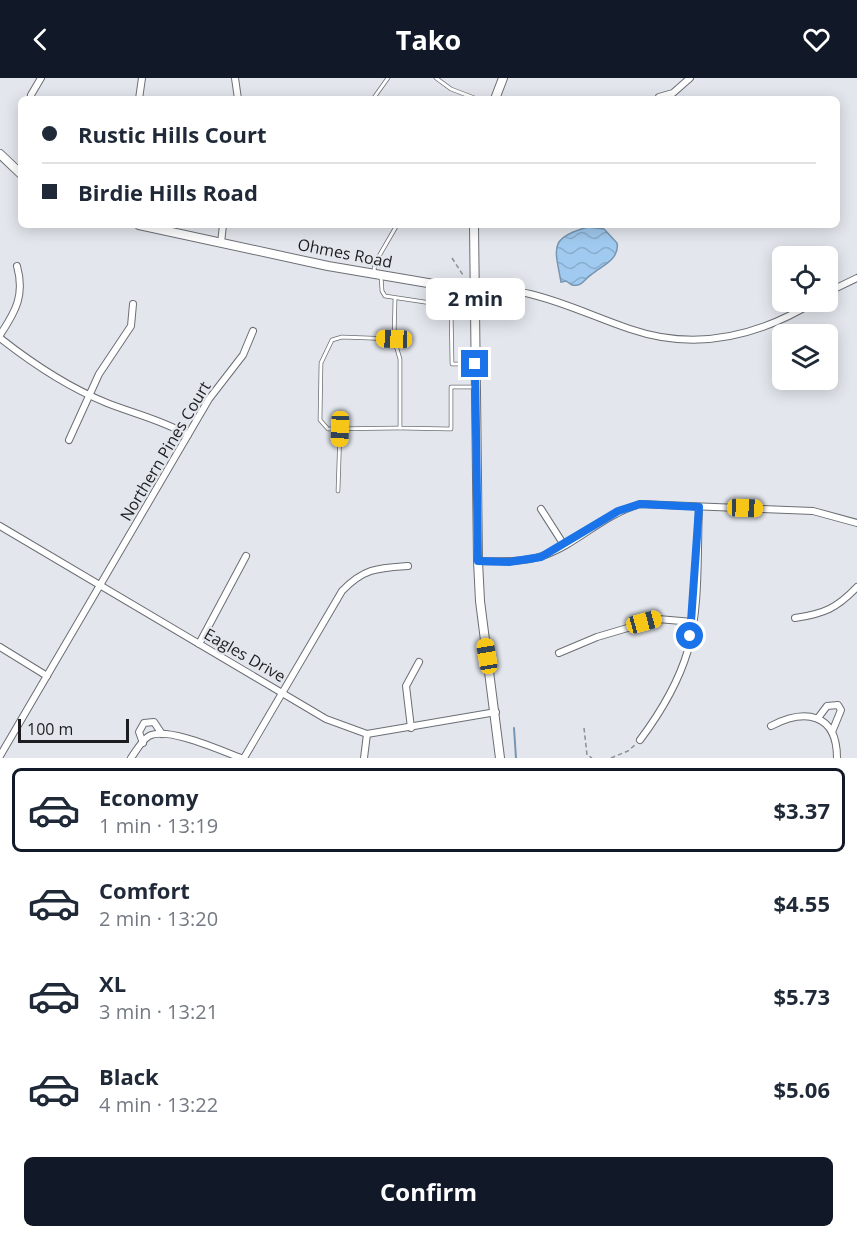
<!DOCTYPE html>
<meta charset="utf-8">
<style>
:root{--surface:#fff;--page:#f2f2f3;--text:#1f2937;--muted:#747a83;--line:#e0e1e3;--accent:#111827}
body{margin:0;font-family:"Open Sans",sans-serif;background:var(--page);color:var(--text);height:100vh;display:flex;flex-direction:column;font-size:22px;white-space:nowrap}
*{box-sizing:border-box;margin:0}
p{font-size:20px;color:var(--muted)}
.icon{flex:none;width:33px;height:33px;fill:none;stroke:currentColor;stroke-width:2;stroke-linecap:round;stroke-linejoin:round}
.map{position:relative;height:680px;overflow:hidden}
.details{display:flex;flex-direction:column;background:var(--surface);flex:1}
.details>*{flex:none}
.top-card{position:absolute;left:18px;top:18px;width:822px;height:132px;border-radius:9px;box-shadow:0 3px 15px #0003;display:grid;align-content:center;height:132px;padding:0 24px;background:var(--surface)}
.buttons{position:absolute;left:772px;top:168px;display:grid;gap:12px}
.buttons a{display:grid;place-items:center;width:66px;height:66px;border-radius:9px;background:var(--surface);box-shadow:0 3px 15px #0003;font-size:30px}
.scale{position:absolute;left:18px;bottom:15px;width:111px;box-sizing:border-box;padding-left:6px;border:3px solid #1c1d1f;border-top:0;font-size:16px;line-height:21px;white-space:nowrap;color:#1c1d1f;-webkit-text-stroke:4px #e3e7ed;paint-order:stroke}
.end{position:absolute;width:27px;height:27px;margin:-14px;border:8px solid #1a73e8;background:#fff;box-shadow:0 0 0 3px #fff}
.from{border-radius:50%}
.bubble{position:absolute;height:42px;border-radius:9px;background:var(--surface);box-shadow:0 3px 15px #0003;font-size:20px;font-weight:700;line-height:42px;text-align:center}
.car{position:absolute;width:18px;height:36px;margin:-18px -9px;border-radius:8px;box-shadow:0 0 4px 2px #0007;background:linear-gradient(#f5c518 24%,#345 0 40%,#f5c518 0 76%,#345 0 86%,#f5c518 0)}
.top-card b{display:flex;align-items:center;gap:21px;height:57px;font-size:22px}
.top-card b+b{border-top:2px solid var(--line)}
.top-card i{width:15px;height:15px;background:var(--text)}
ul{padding:10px 0 0;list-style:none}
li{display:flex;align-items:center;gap:18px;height:84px;margin:0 12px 9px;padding:0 12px;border:3px solid transparent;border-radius:9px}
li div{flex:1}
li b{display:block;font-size:22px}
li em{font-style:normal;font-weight:700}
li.on{border-color:var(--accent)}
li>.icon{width:54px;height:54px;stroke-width:1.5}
.primary-button{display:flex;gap:12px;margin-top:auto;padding:12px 24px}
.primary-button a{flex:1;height:69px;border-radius:9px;background:var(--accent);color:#fff;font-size:24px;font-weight:700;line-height:69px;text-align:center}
header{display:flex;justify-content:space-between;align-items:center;height:78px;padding:0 24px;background:var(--accent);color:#fff;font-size:27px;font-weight:700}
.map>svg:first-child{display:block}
.water{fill:url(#water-waves);stroke:#7896b1;stroke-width:1.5}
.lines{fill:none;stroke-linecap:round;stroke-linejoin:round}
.stream{stroke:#7896b1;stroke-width:2}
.service-casing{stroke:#6b6f74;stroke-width:4.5}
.minor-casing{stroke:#6b6f74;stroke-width:8}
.secondary-casing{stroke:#6b6f74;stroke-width:10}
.path{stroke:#8d9094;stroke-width:1.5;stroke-dasharray:4.5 3;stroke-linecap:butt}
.service{stroke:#fff;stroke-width:3}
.minor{stroke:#fff;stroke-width:6}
.secondary{stroke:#fff;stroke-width:8}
.route{stroke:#1a73e8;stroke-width:8}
.labels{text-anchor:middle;stroke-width:4.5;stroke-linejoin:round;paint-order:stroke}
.street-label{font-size:16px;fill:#1c1d1f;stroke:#e3e7ed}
</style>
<header><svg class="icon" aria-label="back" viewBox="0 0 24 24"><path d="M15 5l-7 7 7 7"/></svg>Tako<svg class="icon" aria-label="heart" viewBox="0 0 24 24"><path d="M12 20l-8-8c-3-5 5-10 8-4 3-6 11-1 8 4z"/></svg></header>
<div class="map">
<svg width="857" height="680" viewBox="0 0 857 680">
<defs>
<pattern id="water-waves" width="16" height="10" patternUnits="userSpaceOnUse" patternTransform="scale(1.5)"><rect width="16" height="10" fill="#a0caef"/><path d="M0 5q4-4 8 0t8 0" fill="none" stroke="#89adcc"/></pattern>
</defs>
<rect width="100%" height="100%" fill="#e3e7ed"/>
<path class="water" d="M 588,149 L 604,151 L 617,165 C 620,181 602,188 592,196 C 584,201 583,209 572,207 L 566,203 L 561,204 C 555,170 548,160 588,149 Z"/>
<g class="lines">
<path class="stream" d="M 514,650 L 516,680"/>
<g class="service-casing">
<g id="service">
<path d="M 436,0 L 451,11 L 477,21"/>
<path d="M 373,21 L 388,0"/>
<path d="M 374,193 L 375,185 L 397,147"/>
<path d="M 381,198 L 382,213 L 385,218 L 451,228 L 452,286 L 475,286"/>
<path d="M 395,221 L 394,261 L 400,281 L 400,350 L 451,351 L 451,309 L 474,309"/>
<path d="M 394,261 L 342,259 L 332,262 L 321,285 L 320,342 L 328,351 L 400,350"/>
<path d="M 338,413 L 340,351"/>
</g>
</g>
<g class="minor-casing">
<g id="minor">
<path d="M 235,0 L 238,21"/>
<path d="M 31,17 L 41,0"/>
<path d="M 659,19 L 673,15 L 690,0"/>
<path d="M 139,21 L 142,0"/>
<path d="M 221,165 L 223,147"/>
<path d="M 475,213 C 493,214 513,212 530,216 C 564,224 597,240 630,251 C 694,273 757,259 814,224"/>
<path d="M 828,214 L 857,200"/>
<path d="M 0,257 C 16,233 25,217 17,188"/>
<path d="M 0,260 C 33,286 67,309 107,325 C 135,336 162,342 188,357"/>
<path d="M 69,362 L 99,296 L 131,248 L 133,226"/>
<path d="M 541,431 L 564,467"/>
<path d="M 0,448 L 326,641 L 367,656 L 496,634"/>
<path d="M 478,483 C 498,483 522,485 542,478 C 578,466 600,438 640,426 L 813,433 L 857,445"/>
<path d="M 795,540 C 824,536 837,530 857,509"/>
<path d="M 199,566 L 246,478"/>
<path d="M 0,569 L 47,598"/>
<path d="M 559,575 L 597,559 L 658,541 L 693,544"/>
<path d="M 818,640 L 827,628 L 838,627 L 841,632 L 832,654"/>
<path d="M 771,648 C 804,631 837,634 837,680"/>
<path d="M 411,650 L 406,608 L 419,584"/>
<path d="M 640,662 C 661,634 678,606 688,572 C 700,529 697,474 699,429"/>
<path d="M 143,665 L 139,654 L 144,645 L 154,644 L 162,656"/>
<path d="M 0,678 L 209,321 L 243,277 L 253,253"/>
<path d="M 131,680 C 136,673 142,662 149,658 C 167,648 222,673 241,680"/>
<path d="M 244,680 L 342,513 C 364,490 378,490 408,488"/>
<path d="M 364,680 L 367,656"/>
</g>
</g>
<g class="secondary-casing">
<g id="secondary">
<path d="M 495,21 L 503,0"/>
<path d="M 0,76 L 21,96"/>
<path d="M 139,147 L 328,188 L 475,213"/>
<path d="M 474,147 L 478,483 L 480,523 L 500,680"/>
</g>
</g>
<g class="path">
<path d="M 452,180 L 463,197"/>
<path d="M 584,650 L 587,677 L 592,680"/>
<path d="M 611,680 L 628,673 L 636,666"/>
</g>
<use href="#service" class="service"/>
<use href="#minor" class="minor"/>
<use href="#secondary" class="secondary"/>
</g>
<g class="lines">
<path class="route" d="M 475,286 L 478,483 L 509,484 L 541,479 L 618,433 L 640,426 L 699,429 L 690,558"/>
</g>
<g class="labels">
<g class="street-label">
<text transform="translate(345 175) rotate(11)" y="6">Ohmes Road</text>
<text transform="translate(165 373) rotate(-59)" y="6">Northern Pines Court</text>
<text transform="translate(245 577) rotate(30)" y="6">Eagles Drive</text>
</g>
</g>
</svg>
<div class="buttons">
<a><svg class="icon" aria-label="locate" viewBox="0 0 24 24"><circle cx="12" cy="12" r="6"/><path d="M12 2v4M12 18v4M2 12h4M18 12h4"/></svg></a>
<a><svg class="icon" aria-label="layers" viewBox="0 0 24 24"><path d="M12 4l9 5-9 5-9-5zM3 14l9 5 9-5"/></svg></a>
</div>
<div class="scale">100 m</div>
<i class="end from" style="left:690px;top:558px"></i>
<i class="end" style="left:475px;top:286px"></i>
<div class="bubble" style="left:426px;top:200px;width:99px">2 min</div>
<i class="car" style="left:394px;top:261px;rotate:272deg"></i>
<i class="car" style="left:340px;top:351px;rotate:182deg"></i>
<i class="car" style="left:745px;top:430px;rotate:92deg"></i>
<i class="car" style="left:644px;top:544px;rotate:75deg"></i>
<i class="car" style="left:487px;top:578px;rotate:351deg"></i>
<div class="top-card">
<b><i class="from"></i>Rustic Hills Court</b>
<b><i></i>Birdie Hills Road</b>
</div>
</div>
<section class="details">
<ul>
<li class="on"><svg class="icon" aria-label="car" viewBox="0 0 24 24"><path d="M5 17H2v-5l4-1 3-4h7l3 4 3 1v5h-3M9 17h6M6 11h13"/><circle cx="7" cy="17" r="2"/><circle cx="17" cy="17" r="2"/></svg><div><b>Economy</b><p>1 min · 13:19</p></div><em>$3.37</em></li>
<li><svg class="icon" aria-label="car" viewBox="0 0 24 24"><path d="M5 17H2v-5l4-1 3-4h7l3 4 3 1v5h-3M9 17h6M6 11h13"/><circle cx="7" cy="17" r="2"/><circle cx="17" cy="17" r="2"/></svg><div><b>Comfort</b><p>2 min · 13:20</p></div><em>$4.55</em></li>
<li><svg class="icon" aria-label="car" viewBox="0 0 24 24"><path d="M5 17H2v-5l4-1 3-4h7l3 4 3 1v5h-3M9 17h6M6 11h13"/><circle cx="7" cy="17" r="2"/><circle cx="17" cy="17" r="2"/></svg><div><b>XL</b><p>3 min · 13:21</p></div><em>$5.73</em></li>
<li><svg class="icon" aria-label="car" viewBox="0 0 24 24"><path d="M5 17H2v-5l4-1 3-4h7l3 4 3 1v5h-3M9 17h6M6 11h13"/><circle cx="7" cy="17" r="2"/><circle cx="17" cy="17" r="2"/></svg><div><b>Black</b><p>4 min · 13:22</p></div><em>$5.06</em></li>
</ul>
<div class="primary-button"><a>Confirm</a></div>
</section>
